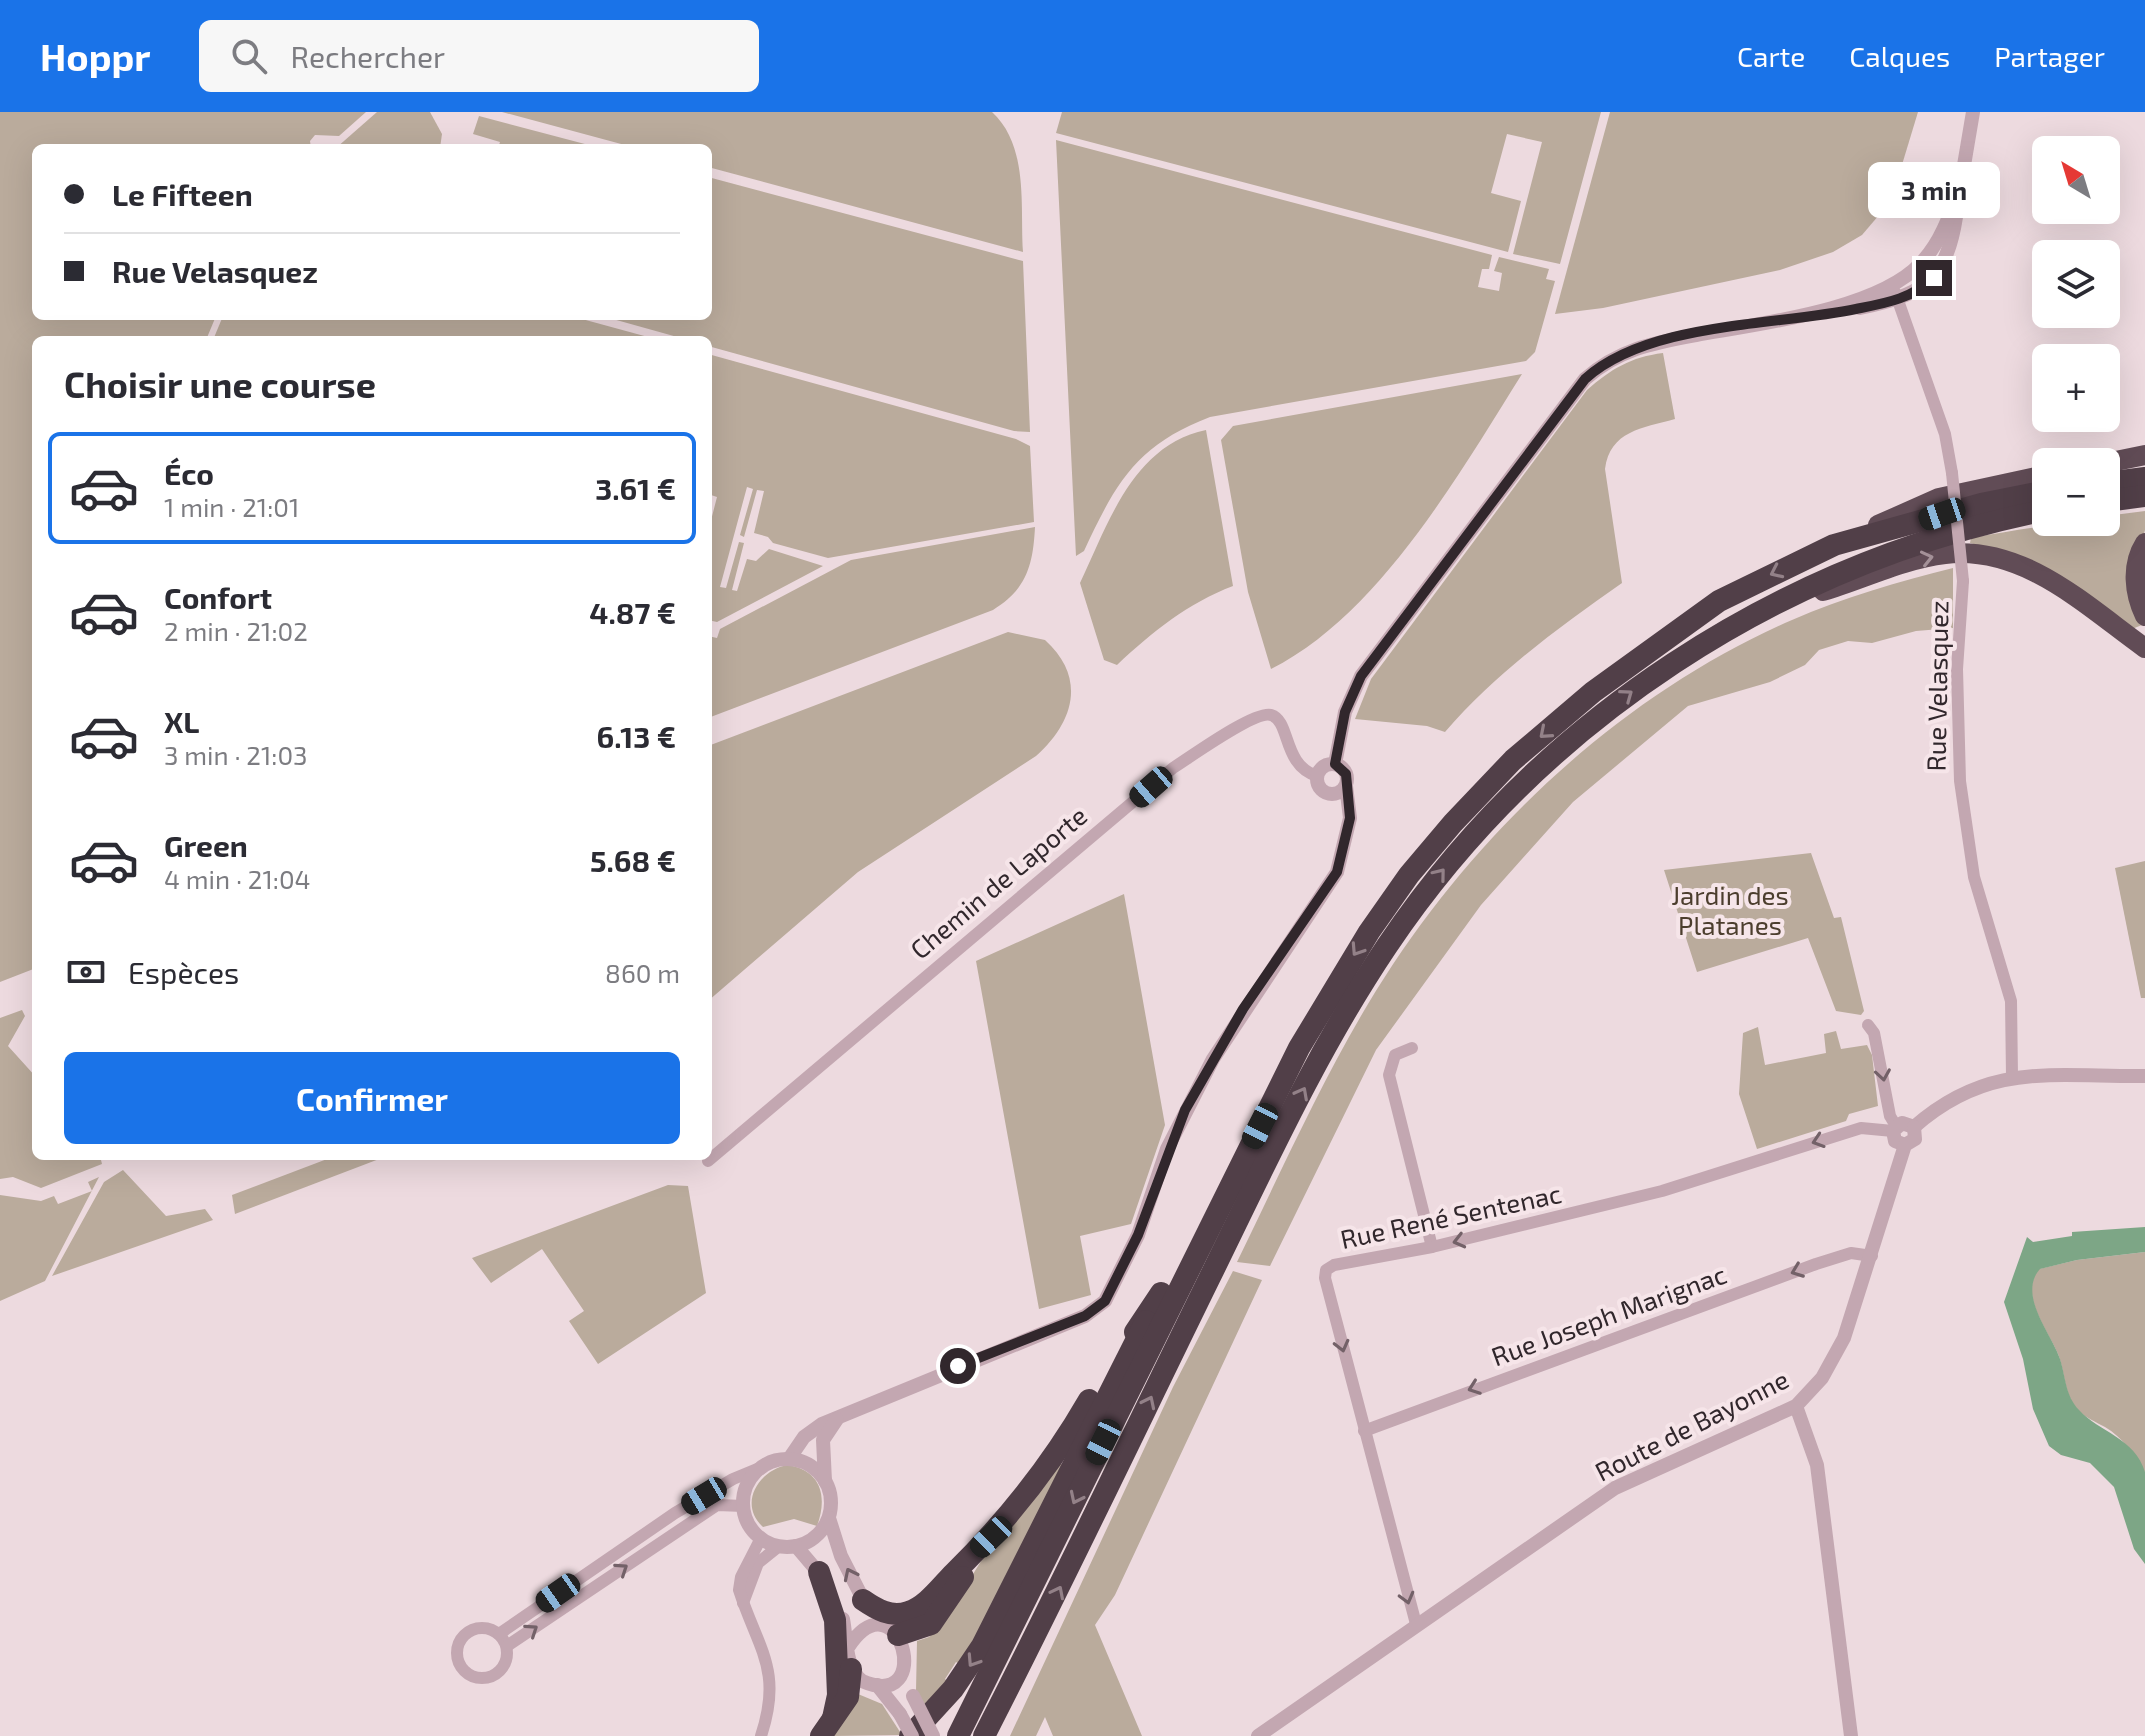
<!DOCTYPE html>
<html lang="fr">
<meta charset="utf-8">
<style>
:root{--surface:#fff;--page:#f7f7f7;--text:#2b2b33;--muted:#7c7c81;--line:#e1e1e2;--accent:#1a73e8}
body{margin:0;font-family:"Exo 2",sans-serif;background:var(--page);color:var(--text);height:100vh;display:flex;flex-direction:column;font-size:30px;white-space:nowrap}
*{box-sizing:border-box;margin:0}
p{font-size:26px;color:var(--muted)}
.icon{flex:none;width:44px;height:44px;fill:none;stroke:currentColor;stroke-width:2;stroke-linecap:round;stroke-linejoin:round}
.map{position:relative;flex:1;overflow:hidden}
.side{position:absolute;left:32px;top:224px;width:680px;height:824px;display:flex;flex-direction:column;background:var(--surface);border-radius:12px;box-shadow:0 8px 32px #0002}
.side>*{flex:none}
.guide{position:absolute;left:32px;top:32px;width:680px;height:176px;border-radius:12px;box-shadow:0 8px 32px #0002;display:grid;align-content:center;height:176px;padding:0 32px;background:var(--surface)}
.needle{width:52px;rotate:322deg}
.tools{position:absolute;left:2032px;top:24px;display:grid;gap:16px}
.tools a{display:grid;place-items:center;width:88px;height:88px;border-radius:12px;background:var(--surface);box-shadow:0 8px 32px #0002;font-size:40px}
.end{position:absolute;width:36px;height:36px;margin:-18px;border:10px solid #31272c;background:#fff;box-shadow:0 0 0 4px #fff}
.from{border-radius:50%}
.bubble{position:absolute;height:56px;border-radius:12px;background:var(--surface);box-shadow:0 8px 32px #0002;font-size:26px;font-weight:700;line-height:56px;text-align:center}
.car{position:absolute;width:24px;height:48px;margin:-24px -12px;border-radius:10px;box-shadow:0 0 6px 2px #0007;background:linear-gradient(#222 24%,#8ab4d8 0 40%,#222 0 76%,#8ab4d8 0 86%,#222 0)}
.guide b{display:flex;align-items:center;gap:28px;height:76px;font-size:30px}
.guide b+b{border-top:2px solid var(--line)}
.guide i{width:20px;height:20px;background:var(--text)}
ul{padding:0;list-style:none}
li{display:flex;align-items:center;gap:24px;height:112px;margin:0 16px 12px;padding:0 16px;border:4px solid transparent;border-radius:12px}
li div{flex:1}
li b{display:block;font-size:30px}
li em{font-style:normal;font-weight:700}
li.active{border-color:var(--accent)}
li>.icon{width:72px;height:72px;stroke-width:1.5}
h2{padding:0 32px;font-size:36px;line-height:96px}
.pay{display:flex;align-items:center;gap:20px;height:88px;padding:0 32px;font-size:30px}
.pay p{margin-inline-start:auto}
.cta{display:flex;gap:16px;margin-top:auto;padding:16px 32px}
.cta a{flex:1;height:92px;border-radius:12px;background:var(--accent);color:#fff;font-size:32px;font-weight:700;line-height:92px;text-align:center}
header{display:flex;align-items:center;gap:48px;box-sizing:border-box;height:112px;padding:0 40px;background:var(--accent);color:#fff}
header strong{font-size:38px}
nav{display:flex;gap:44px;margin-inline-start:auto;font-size:28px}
.search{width:560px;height:72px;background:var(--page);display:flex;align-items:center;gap:20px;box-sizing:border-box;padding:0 28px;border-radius:12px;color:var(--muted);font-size:30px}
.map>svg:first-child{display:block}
.green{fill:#baab9c}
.water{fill:#7da686}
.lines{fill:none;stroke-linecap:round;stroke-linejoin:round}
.minor{stroke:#c3a7b1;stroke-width:12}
.tertiary{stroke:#c3a7b1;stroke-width:14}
.trunk{stroke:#614c56;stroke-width:20}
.motorway{stroke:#513f48;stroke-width:22}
.minor-bridge{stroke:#c3a7b1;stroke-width:12}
.tertiary-bridge{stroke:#c3a7b1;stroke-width:14}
.oneway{stroke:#a49198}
.oneway2{stroke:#938188}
.oneway3{stroke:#736168}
.route{stroke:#31272c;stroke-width:10}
.labels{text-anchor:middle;stroke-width:8;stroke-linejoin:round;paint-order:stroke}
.street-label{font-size:26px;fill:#31272c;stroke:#f6e5e9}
.park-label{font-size:26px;fill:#4c3e2e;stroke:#f6e5e9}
</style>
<header>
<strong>Hoppr</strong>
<div class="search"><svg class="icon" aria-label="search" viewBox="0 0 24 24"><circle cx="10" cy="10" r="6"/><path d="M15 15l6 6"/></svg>Rechercher</div>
<nav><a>Carte</a><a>Calques</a><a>Partager</a></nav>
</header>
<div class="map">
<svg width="2145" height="1624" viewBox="0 0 2145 1624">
<rect width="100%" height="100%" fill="#eddadf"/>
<g class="green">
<path d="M 0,0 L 366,0 L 339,24 L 315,23 L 310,29 L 311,36 L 36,36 L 36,204 L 216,204 L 206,228 L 36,228 L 36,856 L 0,870 Z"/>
<path d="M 377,0 L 430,0 L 442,22 L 440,36 L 336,36 Z"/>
<path d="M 502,0 L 992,0 C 1029,34 1020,94 1023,140 L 708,55 L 708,36 L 636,36 Z"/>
<path d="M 1062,0 L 1601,0 L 1560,152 L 1513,142 L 1542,30 L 1507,22 L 1491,81 L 1521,89 L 1508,140 L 1056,21 Z"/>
<path d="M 1610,0 L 1918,0 L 1891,89 L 1862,123 L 1833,140 L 1780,158 L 1603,196 L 1555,202 Z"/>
<path d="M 479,4 L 600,36 L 498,36 L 500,30 L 473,22 Z"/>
<path d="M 1056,28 L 1492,143 L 1489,157 L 1482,157 L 1478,175 L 1499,179 L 1502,161 L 1494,159 L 1499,145 L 1549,157 L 1546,167 L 1555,169 L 1535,240 L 1526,249 L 1210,305 C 1137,333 1116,370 1084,439 L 1076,444 Z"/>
<path d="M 708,65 L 1023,149 L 1030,320 L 1014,319 L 708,234 L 708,228 L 688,228 L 602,204 L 708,204 Z"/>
<path d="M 223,204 L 571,204 L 659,228 L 213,228 Z"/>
<path d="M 1663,241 L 1675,307 C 1642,316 1610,319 1605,357 L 1622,471 C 1558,516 1497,560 1445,620 L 1427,614 L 1355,607 L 1371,567 L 1587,278 C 1611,257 1631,245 1663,241 Z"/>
<path d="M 708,242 L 1016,327 L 1030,334 L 1034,410 L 828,446 L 773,431 L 768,425 L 754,421 L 764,379 L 757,378 L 744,425 L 740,423 L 753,377 L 747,375 L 720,475 L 726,476 L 739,430 L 744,431 L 732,478 L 737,479 L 747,447 L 756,449 L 769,437 L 823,454 L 717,510 L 708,508 L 708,420 L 717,385 L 708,382 Z"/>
<path d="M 1522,262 C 1459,362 1379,503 1271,557 L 1248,480 L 1221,328 L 1233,314 Z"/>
<path d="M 1206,318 L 1233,474 C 1188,491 1152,520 1117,553 L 1104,548 L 1080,471 C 1108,412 1133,333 1206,318 Z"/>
<path d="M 2145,399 L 2145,418 L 2129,484 L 2142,513 L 2132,517 L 2031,448 L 1970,431 L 1971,426 C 2017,418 2060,410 2106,410 L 2106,404 Z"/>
<path d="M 1035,415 C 1033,453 1027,477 993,498 L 708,606 L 708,524 L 717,526 L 720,517 L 851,448 Z"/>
<path d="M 1953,456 L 1953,516 L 1916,519 L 1872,531 L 1848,529 L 1819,538 L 1805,553 L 1770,570 L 1688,594 L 1573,690 L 1481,793 L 1376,938 L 1270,1154 L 1237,1150 C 1279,1064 1319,974 1368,892 C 1466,728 1616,585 1792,508 C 1844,485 1898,470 1953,456 Z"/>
<path d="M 1008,520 L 1045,528 C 1087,566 1074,610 1036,644 L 858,760 L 708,889 L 708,634 Z"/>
<path d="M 1811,741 L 1834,806 L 1841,805 L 1864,899 L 1861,903 L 1836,899 L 1808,826 L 1697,860 L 1664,758 Z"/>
<path d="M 2145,749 L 2145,886 L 2141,886 L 2115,756 Z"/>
<path d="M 1124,782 L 1165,1013 L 1131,1112 L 1080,1124 L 1091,1183 L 1039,1197 L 976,849 Z"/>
<path d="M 22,898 L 25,904 L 8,934 L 36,965 L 36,1044 L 100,1044 L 102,1052 L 41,1076 L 13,1065 L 0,1067 L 0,906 Z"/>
<path d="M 1758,915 L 1765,953 L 1826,941 L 1824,922 L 1836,919 L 1841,937 L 1867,933 L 1872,943 L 1878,994 L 1849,1002 L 1846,1009 L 1757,1037 L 1739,982 L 1743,921 Z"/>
<path d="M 335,1044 L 387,1044 L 235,1102 L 232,1083 Z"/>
<path d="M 123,1058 L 166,1104 L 205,1097 L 213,1108 L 52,1164 L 104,1070 Z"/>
<path d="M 99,1065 L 45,1169 L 0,1189 L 0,1083 L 41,1089 L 54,1084 L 58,1092 L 92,1079 L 88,1070 Z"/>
<path d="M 668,1073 L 688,1074 L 706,1181 L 598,1252 L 569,1209 L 584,1199 L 542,1137 L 491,1171 L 472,1146 Z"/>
<path d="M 2145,1140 L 2145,1361 C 2135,1342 2123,1326 2105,1315 C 2096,1310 2086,1306 2079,1299 C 2063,1282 2066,1262 2058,1242 C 2048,1218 2018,1182 2039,1157 L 2077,1148 Z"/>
<path d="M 1233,1159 L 1262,1168 L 1115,1483 L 1095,1513 L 1142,1624 L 1053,1624 L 1045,1605 L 1036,1624 L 1010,1624 L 1173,1275 Z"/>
<path d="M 1058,1349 L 1064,1354 L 961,1553 L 956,1550 L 945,1567 L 948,1570 L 925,1598 L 916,1579 L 917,1529 L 929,1525 L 942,1512 L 983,1446 Z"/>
<path d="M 787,1353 C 821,1358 828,1384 817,1414 L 794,1407 L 763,1415 C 738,1392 758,1359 787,1353 Z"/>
<path d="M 858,1582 L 882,1592 L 902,1623 L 833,1624 Z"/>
</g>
<path class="water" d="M 2145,1115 L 2145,1140 L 2077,1148 L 2040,1157 C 2017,1183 2052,1222 2060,1247 C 2066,1266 2065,1283 2079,1298 C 2099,1320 2135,1326 2145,1360 C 2145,1383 2145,1426 2145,1452 L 2134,1437 L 2114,1375 L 2090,1351 L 2061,1343 L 2049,1334 L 2033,1297 L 2023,1247 L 2004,1190 L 2027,1125 L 2033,1130 L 2072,1124 L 2072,1120 Z"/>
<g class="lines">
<g class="minor">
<path d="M 1895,180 L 1945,322 L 1952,361"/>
<path d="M 1963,469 L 1957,557 L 1960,669 L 1974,765 L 2011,889 L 2012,964"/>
<path d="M 1868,913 L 1874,921 L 1890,1004 L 1896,1014"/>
<path d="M 1412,936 L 1395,943 L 1389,963 L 1432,1135"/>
<path d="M 708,1049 L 1173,656 C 1189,646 1255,598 1271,603 C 1291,609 1282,653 1317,664"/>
<path d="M 1364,1319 L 1816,1152 L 1851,1141 L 1872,1144"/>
<path d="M 743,1491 L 758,1451 L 779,1434"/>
<path d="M 1416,1512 L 1325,1166 L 1326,1158 L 1334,1153 L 1432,1135 L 1662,1079 L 1861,1016 L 1893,1019"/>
<circle cx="482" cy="1541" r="25"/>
<path d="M 499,1522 L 675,1401 L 733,1367 L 762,1355"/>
<path d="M 507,1534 L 717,1393 L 744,1394"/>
<path d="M 761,1624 C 783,1558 758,1537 739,1478 L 741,1465 L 761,1426"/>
</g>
<g class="tertiary">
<path d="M 1960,77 L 1973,0"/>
<path d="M 1860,196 C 1920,183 1946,171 1956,105"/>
<circle cx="1332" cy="667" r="15"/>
<path d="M 1335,652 L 1345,600 L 1361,564 L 1585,267 C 1619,237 1653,231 1696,223 C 1758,212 1878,198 1921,151 C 1943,128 1951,99 1961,70"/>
<path d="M 1914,1015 C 1989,949 2053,965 2145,964"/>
<path d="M 1905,1033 L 1895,1029 L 1893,1019 L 1902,1011 L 1914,1015"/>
<path d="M 1796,1294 L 1817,1353 L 1851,1624"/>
<path d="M 789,1347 L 804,1325 L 822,1312 L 1085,1204 L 1105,1189 L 1138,1123 L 1167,1037 L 1213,947 L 1337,760 L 1350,706 L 1346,674"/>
<circle cx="787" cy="1391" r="44"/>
<path d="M 825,1369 L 823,1328 L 837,1307"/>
<path d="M 829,1406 L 841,1444 L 866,1493"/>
<path d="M 796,1434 L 824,1467"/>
<path d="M 843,1507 C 847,1528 845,1555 862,1569 C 937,1601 899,1461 849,1534"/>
<path d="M 877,1573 L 900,1602"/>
<path d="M 1258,1624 L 1615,1376 L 1796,1294 L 1822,1266 L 1844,1226 L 1905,1033 L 1915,1027 L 1914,1015"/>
</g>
<g class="trunk">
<path d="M 2106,351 L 2145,343"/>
<path d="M 1878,413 L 1939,386 L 2046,363"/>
<path d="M 2145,431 C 2131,453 2134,481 2145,504"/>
<path d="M 1823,479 C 1863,467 1903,447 1945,442 C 2024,433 2085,493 2145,536"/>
</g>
<g class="motorway">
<path d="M 2106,371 L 2145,366"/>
<path d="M 2106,389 L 2145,384"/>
<path d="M 1135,1220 L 1161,1181"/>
<path d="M 819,1460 L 835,1508 L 838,1583 L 833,1606"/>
<path d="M 863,1488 C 876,1497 891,1506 908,1500 C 926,1495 941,1474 954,1461 C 1008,1408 1051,1354 1089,1288"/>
<path d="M 898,1523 L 931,1512 L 963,1465"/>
<path d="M 821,1624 L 848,1585 L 851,1557"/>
<path d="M 910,1624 L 953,1577 L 982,1534 L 1146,1209"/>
<path d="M 958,1624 L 1299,936 L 1369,820 L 1409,763 L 1453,711 L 1513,648 L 1593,580 L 1719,489 L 1834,433 L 1981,392 L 2046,379"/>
<path d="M 984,1624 C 1062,1472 1135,1318 1210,1165 C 1265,1053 1317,938 1387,834 C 1539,608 1780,451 2046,398"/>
</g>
<path class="minor-bridge" d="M 1952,361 L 1963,469"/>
<g class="tertiary-bridge">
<path d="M 913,1584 L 933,1624"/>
<path d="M 900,1602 L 912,1624"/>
</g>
</g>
<defs><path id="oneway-chevron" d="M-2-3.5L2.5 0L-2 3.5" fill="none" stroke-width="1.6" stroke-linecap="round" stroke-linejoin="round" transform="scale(2)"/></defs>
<use class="oneway" href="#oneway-chevron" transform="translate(1927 446) rotate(-13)"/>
<g class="oneway2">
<use href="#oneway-chevron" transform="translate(1776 460) rotate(155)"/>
<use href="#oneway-chevron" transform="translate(1627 583) rotate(-36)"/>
<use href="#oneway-chevron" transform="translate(1545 621) rotate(139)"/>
<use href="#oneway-chevron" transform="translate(1440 762) rotate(-51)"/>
<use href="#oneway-chevron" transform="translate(1357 838) rotate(123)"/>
<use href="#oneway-chevron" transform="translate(1302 981) rotate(-62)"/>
<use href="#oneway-chevron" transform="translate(1149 1290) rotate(-64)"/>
<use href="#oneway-chevron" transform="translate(1076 1386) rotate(116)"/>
<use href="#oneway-chevron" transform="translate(1058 1480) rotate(-63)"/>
<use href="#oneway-chevron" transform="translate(973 1549) rotate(123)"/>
</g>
<g class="oneway3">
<use href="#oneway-chevron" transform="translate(1883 963) rotate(81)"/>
<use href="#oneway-chevron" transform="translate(1818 1029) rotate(162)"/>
<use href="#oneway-chevron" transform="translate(1459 1129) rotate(166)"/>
<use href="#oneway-chevron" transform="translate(1797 1159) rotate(159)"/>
<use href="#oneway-chevron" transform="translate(1342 1234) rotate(76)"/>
<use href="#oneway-chevron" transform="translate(1474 1276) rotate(160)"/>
<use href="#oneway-chevron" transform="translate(622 1457) rotate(-34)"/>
<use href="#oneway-chevron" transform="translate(850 1462) rotate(-116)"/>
<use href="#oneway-chevron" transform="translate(1407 1486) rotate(75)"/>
<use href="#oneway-chevron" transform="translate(532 1518) rotate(-34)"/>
</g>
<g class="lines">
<path class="route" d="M 958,1254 L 1085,1204 L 1105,1189 L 1138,1123 L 1185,998 L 1243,897 L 1337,760 L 1350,706 L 1346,662 L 1335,652 L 1345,600 L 1361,564 L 1585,267 C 1648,210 1774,214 1856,197 C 1886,191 1911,187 1934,166"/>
</g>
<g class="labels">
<g class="street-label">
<text transform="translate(1938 574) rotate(-89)" y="9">Rue Velasquez</text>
<text transform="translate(999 771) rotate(-40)" y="9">Chemin de Laporte</text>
<text transform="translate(1451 1105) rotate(-12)" y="9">Rue René Sentenac</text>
<text transform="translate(1609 1204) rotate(-20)" y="9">Rue Joseph Marignac</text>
<text transform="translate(1692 1314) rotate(-27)" y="9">Route de Bayonne</text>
</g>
<g class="park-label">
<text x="1730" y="793">Jardin des<tspan x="1730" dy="30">Platanes</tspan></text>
</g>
</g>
</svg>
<div class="tools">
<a><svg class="needle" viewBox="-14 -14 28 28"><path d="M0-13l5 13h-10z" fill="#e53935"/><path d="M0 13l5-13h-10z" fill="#7c7c81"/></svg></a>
<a><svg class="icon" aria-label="layers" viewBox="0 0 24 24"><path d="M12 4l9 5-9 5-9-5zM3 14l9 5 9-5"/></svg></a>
<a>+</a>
<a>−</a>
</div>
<i class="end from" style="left:958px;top:1254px"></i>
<i class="end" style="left:1934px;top:166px"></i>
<div class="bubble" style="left:1868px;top:50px;width:132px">3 min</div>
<i class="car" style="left:1942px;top:402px;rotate:251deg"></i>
<i class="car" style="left:1151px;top:675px;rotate:229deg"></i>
<i class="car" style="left:1260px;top:1014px;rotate:207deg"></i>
<i class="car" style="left:1103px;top:1330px;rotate:206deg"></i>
<i class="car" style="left:704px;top:1384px;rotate:239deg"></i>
<i class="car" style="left:991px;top:1425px;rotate:226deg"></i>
<i class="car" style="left:558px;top:1481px;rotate:235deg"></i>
<div class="guide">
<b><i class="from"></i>Le Fifteen</b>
<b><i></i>Rue Velasquez</b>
</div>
<section class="side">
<h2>Choisir une course</h2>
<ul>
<li class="active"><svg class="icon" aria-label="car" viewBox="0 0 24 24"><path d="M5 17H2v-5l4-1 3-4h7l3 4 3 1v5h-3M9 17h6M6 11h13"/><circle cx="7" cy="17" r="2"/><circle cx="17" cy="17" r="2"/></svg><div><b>Éco</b><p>1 min · 21:01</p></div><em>3.61 €</em></li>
<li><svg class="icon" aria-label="car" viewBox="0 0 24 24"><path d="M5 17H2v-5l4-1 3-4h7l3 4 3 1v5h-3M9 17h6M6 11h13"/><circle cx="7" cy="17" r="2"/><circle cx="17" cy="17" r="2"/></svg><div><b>Confort</b><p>2 min · 21:02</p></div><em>4.87 €</em></li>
<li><svg class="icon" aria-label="car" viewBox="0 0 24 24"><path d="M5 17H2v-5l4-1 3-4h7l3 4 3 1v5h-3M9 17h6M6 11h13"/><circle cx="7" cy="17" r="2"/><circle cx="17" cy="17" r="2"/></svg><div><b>XL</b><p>3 min · 21:03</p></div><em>6.13 €</em></li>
<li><svg class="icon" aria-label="car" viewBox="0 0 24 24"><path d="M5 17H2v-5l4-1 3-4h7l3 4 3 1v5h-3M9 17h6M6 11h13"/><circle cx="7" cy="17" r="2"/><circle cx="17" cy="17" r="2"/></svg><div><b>Green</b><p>4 min · 21:04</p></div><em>5.68 €</em></li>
</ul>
<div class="pay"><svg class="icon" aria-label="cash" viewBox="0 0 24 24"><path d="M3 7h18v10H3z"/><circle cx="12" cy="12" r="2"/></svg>Espèces<p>860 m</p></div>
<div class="cta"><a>Confirmer</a></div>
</section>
</div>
